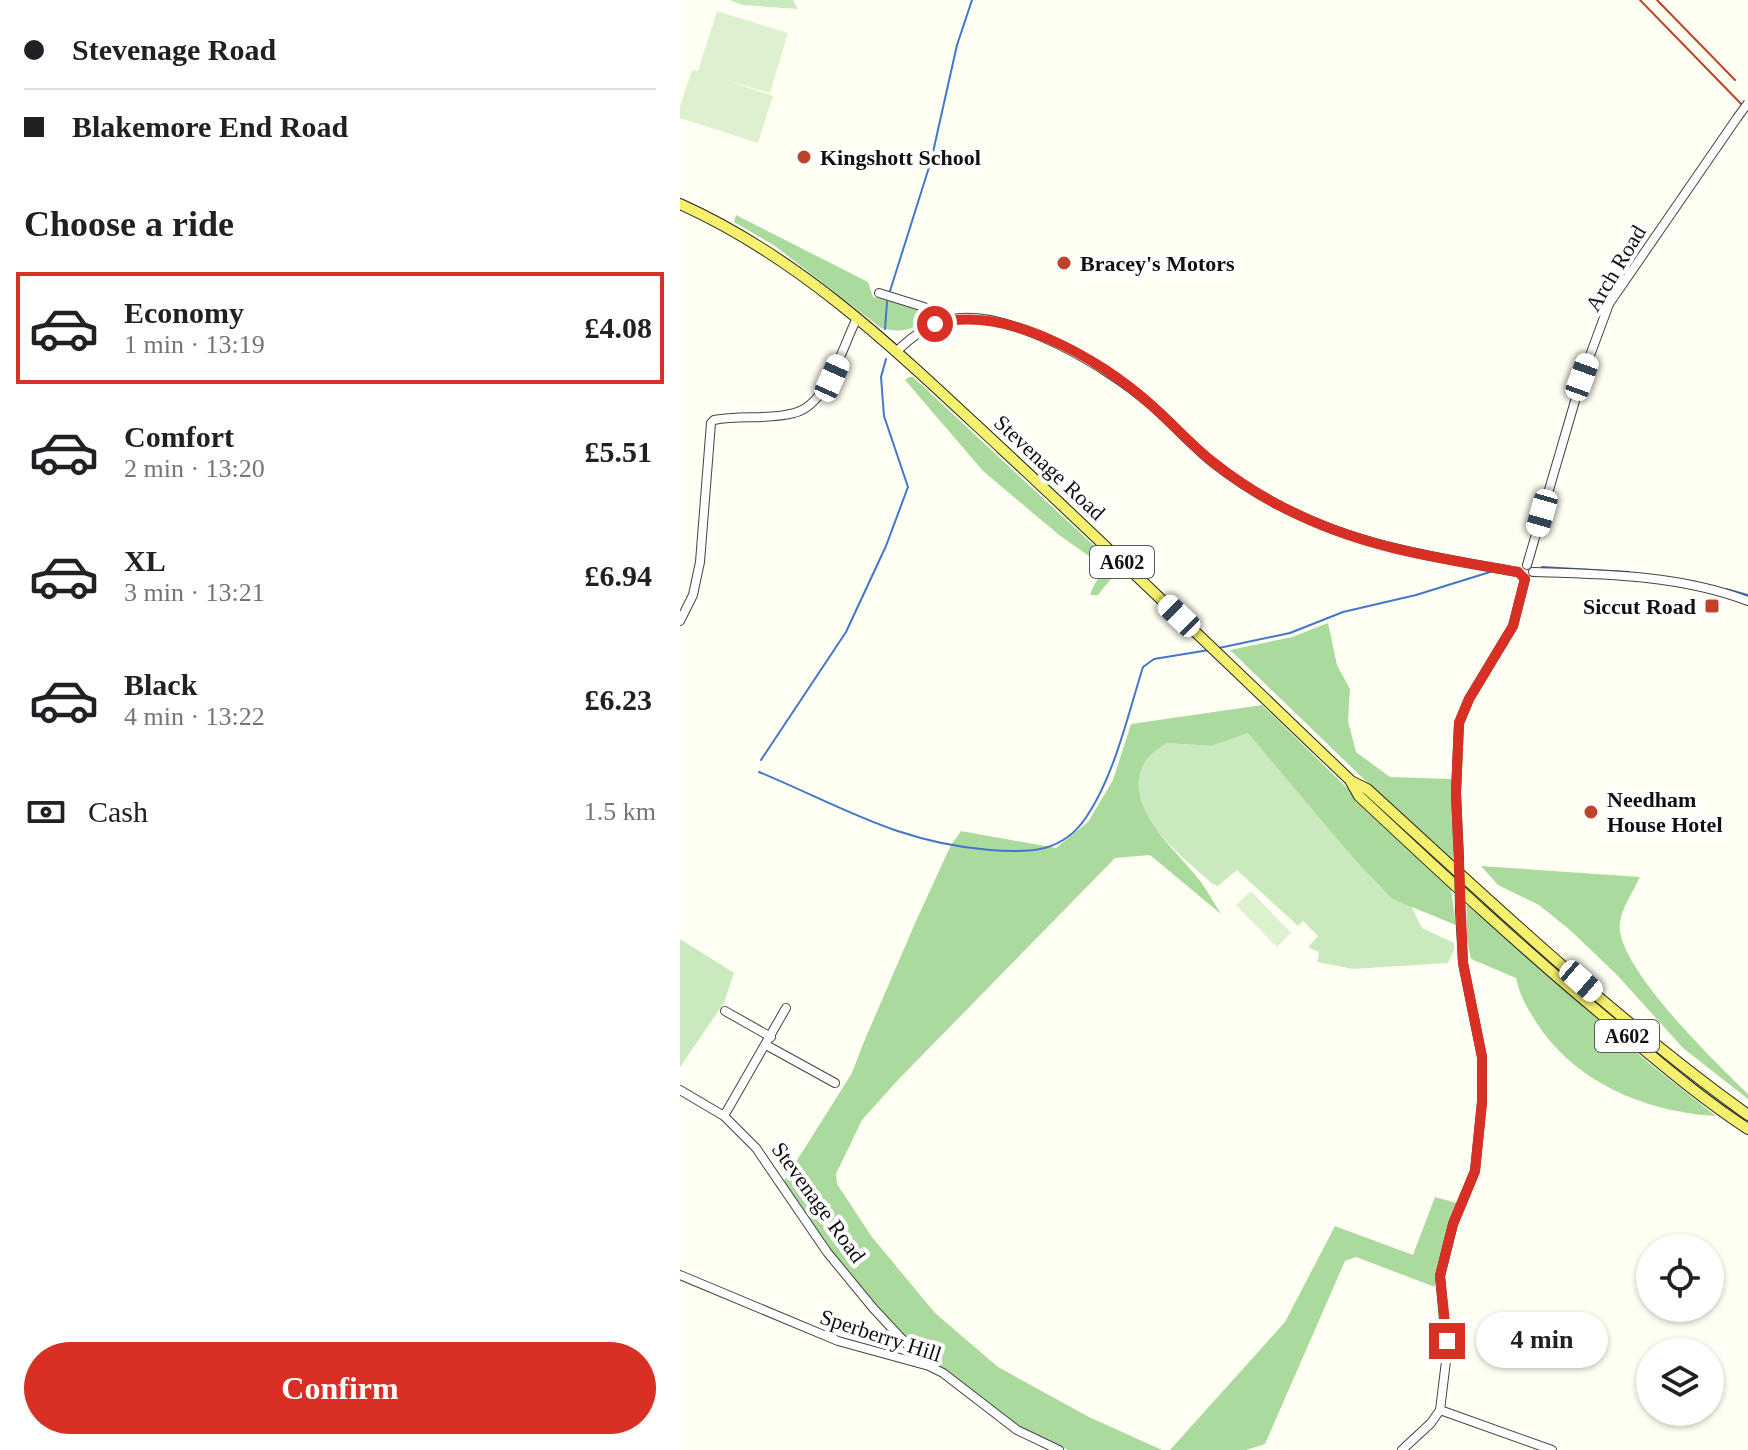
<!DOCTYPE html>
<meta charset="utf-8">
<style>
:root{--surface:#fff;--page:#f2f2f2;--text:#202124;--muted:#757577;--line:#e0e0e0;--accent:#d93025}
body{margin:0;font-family:"Times New Roman",serif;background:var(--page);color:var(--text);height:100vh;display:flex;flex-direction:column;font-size:30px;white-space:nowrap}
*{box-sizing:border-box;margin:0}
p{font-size:26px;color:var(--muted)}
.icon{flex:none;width:44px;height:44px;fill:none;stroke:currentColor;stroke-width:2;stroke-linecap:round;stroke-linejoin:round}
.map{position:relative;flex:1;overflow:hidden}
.sheet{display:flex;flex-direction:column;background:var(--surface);width:680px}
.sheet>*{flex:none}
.guide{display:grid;align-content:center;height:176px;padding:0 24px;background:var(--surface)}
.buttons{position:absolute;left:956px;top:1234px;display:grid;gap:16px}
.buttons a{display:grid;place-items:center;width:88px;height:88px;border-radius:50%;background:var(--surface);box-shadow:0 2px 6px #0004;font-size:40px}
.end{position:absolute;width:36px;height:36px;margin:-18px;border:10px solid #d93025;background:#fff;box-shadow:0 0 0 4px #fff}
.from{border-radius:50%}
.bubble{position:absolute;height:56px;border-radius:28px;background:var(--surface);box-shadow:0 2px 6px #0004;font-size:26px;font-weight:800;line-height:56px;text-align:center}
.car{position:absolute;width:24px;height:48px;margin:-24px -12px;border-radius:10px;box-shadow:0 0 6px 2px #0007;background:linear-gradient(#fff 24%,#345 0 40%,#fff 0 76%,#345 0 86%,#fff 0)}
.guide b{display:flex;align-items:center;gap:28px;height:76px;font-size:30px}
.guide b+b{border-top:2px solid var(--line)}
.guide i{width:20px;height:20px;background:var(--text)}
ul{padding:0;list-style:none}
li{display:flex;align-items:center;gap:24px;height:112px;margin:0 16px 12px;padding:0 8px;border:4px solid transparent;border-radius:0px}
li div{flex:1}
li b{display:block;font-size:30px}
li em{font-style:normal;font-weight:800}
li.current{border-color:var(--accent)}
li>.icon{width:72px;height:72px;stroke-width:1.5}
h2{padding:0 24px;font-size:36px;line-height:96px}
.pay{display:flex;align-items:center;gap:20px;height:88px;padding:0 24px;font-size:30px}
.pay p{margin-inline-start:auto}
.cta{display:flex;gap:16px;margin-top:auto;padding:16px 24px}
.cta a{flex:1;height:92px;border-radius:48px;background:var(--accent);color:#fff;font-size:32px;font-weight:800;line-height:92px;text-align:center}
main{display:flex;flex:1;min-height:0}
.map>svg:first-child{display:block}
.green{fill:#cbe9be}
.forest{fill:#abda9d}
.pitch{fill:#def1cf}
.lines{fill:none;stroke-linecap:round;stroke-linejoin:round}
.stream{stroke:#4277cb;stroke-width:2}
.minor-casing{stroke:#444;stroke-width:10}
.major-casing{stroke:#222;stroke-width:12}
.minor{stroke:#fff;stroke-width:8}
.major{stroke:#f5f16e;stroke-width:10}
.rail{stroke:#bf432a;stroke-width:2}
.minor-bridge-casing{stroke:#444;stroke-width:10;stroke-linecap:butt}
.minor-bridge{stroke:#fff;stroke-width:8}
.route{stroke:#d93025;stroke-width:10}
.poi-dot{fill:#bf432a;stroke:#fff;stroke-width:3}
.labels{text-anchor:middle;stroke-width:8;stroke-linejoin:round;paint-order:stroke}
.shield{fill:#fff;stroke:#585858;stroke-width:2}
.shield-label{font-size:20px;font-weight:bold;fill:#111}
.poi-label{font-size:22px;font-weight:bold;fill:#111;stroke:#fff;text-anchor:start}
.street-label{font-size:22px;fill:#111;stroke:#fff}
</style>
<main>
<section class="sheet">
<div class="guide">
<b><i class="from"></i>Stevenage Road</b>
<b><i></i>Blakemore End Road</b>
</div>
<h2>Choose a ride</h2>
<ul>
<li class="current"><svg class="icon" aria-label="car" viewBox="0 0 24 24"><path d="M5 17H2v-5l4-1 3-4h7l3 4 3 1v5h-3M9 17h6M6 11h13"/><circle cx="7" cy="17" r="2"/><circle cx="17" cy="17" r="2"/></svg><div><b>Economy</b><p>1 min · 13:19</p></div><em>£4.08</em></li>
<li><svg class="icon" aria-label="car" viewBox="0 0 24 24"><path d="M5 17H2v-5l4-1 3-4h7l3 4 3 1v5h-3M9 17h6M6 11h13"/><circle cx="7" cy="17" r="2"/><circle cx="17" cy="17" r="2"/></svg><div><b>Comfort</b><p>2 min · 13:20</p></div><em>£5.51</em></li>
<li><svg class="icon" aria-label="car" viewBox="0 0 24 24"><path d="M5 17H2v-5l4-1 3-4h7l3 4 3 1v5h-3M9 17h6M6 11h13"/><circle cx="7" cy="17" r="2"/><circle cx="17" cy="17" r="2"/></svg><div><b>XL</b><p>3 min · 13:21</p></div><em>£6.94</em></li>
<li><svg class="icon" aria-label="car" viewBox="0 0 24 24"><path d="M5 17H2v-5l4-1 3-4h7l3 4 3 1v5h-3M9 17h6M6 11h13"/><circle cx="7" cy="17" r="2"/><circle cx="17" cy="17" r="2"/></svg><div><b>Black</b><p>4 min · 13:22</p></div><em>£6.23</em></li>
</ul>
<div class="pay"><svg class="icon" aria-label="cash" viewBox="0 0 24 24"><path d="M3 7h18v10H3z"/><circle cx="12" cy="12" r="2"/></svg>Cash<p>1.5 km</p></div>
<div class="cta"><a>Confirm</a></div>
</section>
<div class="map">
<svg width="1068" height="1450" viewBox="0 0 1068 1450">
<rect width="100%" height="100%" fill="#fffff4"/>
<g class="green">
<path d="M 49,0 L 113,0 L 118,9 L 63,5 Z"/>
<path d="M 568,732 L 674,859 L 712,899 L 731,906 L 742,928 L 774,943 L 774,950 L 768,963 L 673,969 L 637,962 L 639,952 L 628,947 L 638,936 L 623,921 L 618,926 L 557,870 L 538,886 L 533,884 C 504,858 433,805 467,759 C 472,753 480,748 486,743 L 531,746 Z"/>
<path d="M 0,939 L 54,973 L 44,1003 L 0,1067 Z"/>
</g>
<g class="forest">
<path d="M 56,215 L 188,282 L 193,297 L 242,309 L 248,317 C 234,331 219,333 201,328 L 95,246 L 54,222 Z"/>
<path d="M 229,377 L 233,377 L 439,569 L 418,595 L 410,595 C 413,584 420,579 423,566 L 379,535 L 303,471 L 225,380 Z"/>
<path d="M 648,623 L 657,665 L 670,689 L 668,721 L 676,752 L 710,777 L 773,779 L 773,860 L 692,787 L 550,650 L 612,637 Z"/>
<path d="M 582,705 L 771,889 L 776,925 L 712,899 L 674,859 L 568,733 L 531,746 L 486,743 C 480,748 472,753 467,759 C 436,803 498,851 521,882 C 528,892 534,903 541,914 L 470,855 L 435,858 L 217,1081 L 182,1120 L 156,1174 L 157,1184 L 192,1237 L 255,1313 L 318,1367 L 409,1417 L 482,1450 L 388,1450 L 338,1426 L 238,1352 L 195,1307 L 154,1255 L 102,1184 L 172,1073 L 183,1044 L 236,921 L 271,845 L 281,831 L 376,848 L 408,822 L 433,780 L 451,724 Z"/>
<path d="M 801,866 L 960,877 C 954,890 942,907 940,922 C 933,964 1038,1065 1068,1094 L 1068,1099 L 1003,1048 L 938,976 L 890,930 L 859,905 L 818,885 Z"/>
<path d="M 787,904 L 970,1064 L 1036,1116 C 964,1112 891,1081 853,1017 C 845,1004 839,993 836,978 L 791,959 L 787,939 Z"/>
<path d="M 755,1197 L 777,1203 L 756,1275 L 755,1287 L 676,1257 L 665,1261 L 585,1444 L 566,1450 L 490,1450 L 605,1322 L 655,1226 L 733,1255 Z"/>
</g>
<g class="pitch">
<path d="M 37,11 L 108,33 L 90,93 L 46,80 L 93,96 L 78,143 L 0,118 L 0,106 L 12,70 L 18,71 Z"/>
<path d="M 571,891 L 611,933 L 597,947 L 556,905 Z"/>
</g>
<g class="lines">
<g class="stream">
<path d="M 210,291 L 251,161 L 277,45 L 292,0"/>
<path d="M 205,329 L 207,302"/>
<path d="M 862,567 L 949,572"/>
<path d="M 999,579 L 1016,582"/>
<path d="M 1046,589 L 1068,595"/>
<path d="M 539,648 L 610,633 L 663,612 L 736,595 L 810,572"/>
<path d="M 81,760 L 166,632 L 206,546 L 228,487 L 204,416 L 201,377 L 206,359"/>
<path d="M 79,772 C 161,806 218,843 310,850 C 350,853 383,853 407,816 C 435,774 448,714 463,667 L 474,659 L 529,650"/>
</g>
<g class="minor-casing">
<g id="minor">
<path d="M 199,293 L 244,307 L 255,324"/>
<path d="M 216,352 C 232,336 250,323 273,319 C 330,309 428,367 470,404 C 491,422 510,444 532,462 C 559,483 590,502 621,516 C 690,548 764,559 838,572"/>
<path d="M 847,565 L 902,377 L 929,304 L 1057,118"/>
<path d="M 853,572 C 925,574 1000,575 1068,601"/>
<path d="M 0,621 L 13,595 L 20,562 L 31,423 L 34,420 C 60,415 89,420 114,413 C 148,405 163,345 177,318"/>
<path d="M 779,858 L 776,793 L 779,723 L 789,699 L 833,626 L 845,579"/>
<path d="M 45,1011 L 91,1037"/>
<path d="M 86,1045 L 155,1083"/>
<path d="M 0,1090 L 44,1116 L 76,1148 L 147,1252 L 193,1308 L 234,1352"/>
<path d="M 44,1116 L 106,1008"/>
<path d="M 0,1275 L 158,1341 L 249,1366 L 263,1373 L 337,1430 L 379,1450"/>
<path d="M 760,1410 L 767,1353 L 760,1276 L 773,1224 L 795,1171 L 802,1102 L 802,1057 L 783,963 L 780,911"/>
<path d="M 722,1450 L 751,1423 L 760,1410 L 872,1450"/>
</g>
</g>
<g class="major-casing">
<g id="major">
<path d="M 0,204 C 125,260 223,357 322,449 C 439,558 554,669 670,780 L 679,796 C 763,875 848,954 938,1028 C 980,1063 1022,1099 1068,1129"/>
<path d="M 671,781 L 687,789 C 810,901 932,1017 1068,1115"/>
</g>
</g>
<use href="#minor" class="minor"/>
<use href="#major" class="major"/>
<g class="rail">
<path d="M 960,0 L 1068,111"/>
<path d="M 977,0 L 1055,80"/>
</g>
<g class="minor-bridge-casing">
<g id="minor-bridge">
<path d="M 1057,118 L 1068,103"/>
<path d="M 779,858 L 780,911"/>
</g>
</g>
<use href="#minor-bridge" class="minor-bridge"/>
</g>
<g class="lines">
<path class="route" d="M 255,324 C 325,304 419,358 470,404 C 491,422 510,444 533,462 C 559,483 590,502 621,516 C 690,549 764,559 838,572 L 845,579 L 833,626 L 789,699 L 779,723 L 776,793 L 783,963 L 802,1057 L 802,1102 L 795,1171 L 773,1224 L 760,1276 L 767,1341"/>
</g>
<g class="poi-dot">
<circle cx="124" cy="157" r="8"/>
<circle cx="384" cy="263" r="8"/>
<rect x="1024" y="598" width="16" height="16" rx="4"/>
<circle cx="911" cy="812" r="8"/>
</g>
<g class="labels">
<g class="shield">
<rect x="410" y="546" width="64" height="32" rx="6"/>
<rect x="915" y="1020" width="64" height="32" rx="6"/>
</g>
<g class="shield-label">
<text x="442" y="569">A602</text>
<text x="947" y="1043">A602</text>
</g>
<g class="poi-label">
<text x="140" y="165">Kingshott School</text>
<text x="400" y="271">Bracey's Motors</text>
<text x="1016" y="614" text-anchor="end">Siccut Road</text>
<text x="927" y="807">Needham<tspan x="927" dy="25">House Hotel</tspan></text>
</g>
<g class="street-label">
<text transform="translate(935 268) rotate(-59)" y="8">Arch Road</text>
<text transform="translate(370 467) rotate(43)" y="8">Stevenage Road</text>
<text transform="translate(139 1202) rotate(54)" y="8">Stevenage Road</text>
<text transform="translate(201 1335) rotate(18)" y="8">Sperberry Hill</text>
</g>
</g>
</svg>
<div class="buttons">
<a><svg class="icon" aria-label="locate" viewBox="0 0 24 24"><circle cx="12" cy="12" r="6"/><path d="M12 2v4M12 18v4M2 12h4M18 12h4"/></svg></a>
<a><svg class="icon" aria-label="layers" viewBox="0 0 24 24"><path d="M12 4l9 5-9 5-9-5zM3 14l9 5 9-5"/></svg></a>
</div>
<i class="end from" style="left:255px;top:324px"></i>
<i class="end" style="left:767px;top:1341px"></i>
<div class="bubble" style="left:796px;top:1312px;width:132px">4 min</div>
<i class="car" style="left:902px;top:377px;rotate:20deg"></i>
<i class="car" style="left:152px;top:378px;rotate:24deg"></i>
<i class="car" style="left:862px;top:513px;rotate:196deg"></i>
<i class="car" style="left:499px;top:616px;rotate:314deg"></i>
<i class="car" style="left:901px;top:981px;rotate:131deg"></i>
</div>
</main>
